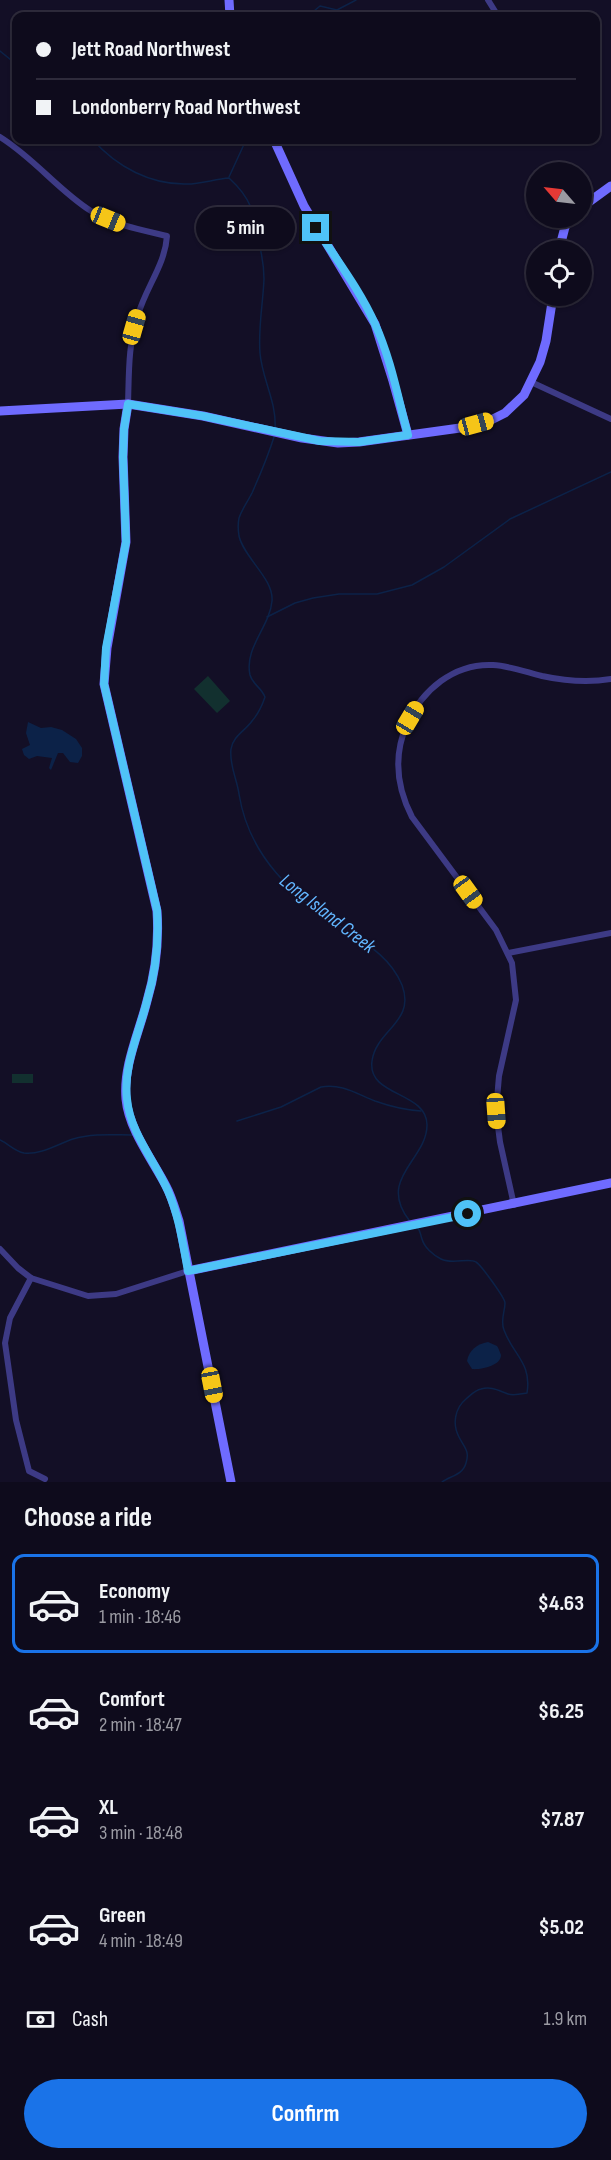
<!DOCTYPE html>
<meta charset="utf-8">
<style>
:root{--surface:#0e0b1c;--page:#171425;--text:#f1f3f6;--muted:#9b9ba3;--line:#2e2b3b;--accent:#1a73e8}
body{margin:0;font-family:"Sofia Sans Condensed",sans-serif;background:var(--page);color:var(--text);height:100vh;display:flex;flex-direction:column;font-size:22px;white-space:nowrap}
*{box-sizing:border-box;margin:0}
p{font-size:20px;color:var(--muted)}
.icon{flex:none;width:33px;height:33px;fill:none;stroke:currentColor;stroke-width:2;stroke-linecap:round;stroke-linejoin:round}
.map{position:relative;height:1482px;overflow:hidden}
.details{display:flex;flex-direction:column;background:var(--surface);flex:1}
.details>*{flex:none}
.hud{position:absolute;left:12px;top:12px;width:588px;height:132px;border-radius:12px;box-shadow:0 2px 4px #0004,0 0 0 2px var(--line);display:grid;align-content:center;height:132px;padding:0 24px;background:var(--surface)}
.needle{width:39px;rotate:298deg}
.controls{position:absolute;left:526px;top:162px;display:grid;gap:12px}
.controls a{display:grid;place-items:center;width:66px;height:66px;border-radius:50%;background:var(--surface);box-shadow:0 2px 4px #0004,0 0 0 2px var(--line);font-size:30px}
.end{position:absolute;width:27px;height:27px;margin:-14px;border:8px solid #4fc3f7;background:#111;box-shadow:0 0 0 3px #111}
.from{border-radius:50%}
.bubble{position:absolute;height:42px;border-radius:21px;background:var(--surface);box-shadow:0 2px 4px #0004,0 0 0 2px var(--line);font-size:20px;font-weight:700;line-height:42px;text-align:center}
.car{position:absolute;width:18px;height:36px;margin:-18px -9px;border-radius:8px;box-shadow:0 0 4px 2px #0007;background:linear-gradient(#f5c518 24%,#345 0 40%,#f5c518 0 76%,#345 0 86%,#f5c518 0)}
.hud b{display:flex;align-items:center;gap:21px;height:57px;font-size:22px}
.hud b+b{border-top:2px solid var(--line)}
.hud i{width:15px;height:15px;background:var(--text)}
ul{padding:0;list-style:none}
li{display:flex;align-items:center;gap:18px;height:99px;margin:0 12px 9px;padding:0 12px;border:3px solid transparent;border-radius:12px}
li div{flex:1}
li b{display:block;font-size:22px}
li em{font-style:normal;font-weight:700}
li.current{border-color:var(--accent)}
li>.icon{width:54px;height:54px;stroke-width:1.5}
h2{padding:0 24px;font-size:27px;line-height:72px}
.pay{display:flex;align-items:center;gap:15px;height:66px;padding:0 24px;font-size:22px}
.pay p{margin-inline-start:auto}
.cta{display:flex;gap:12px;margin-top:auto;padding:12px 24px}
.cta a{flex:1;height:69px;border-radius:36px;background:var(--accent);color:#fff;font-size:24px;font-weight:700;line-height:69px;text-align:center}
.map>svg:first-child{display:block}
.green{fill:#12302f}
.water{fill:#0c2248}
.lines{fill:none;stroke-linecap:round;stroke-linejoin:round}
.stream{stroke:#0c2248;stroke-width:1.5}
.street{stroke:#3d3a85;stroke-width:6}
.secondary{stroke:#6f6bff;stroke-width:9}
.route{stroke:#4fc3f7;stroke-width:8}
.labels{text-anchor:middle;stroke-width:4.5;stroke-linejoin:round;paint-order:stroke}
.water-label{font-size:20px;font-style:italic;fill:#62b6ff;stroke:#130f26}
</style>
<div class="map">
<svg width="611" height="1482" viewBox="0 0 611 1482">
<rect width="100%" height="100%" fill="#130f26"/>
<g class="green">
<path d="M 208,676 L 230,701 L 217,713 L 194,689 Z"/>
<rect x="12" y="1074" width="21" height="9"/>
</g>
<g class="water">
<path d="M 28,722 L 41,728 L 51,727 L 62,730 L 76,739 L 82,748 L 82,756 L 78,763 L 70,762 L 63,753 L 58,753 L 51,770 L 49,768 L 52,758 L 37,756 L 29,759 L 24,755 L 22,749 L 30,745 L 26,733 Z"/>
<path d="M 488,1342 L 497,1346 C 498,1347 501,1355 501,1355 C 501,1366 480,1370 472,1369 L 467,1361 C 469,1350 477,1344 488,1342 Z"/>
</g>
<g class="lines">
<g class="stream">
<path d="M 308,16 L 320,6 L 337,10 L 356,0"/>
<path d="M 0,51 L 16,64"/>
<path d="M 93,140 C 117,167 151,185 187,184 C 201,184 215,179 229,178 C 252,199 254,213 259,243 C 262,255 264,267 264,279 C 263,304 258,328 260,353 C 262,379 277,402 275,429"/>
<path d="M 229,177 L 246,140"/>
<path d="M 274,437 C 268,456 260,475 252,493 C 248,501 242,509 239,518 C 238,523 238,530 239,536 C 244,558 274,579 272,601 C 270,626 244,648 250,675 C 253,685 261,687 265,697 C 262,706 258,714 252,721 C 245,731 233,736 231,749 C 229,765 237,779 239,794 C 249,857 293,896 344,929 C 367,944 391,958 402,985 C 416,1022 376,1030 372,1061 C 367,1097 427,1091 427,1125 C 427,1160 377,1178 409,1220"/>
<path d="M 267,617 L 295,603 L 313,598 L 339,594 L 377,594 L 412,585 L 444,567 L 510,519 L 611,472"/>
<path d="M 237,1121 L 281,1107 L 321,1087 C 341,1083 357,1094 375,1101 C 389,1106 406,1110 421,1111"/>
<path d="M 0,1140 C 9,1144 14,1151 24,1153 C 41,1155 58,1144 73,1139 C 93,1133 113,1135 133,1135"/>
<path d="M 417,1227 C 421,1231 420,1234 422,1239 C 424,1247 433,1255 441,1259 C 453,1265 469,1257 476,1262 C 481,1265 505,1298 505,1303 C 505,1312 500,1320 504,1330 C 513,1355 532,1363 527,1393 C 521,1394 514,1396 508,1394 C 499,1391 492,1386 481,1389 C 475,1390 471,1395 466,1399 C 455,1408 452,1424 459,1437 C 464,1447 470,1451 466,1463 C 463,1475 450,1476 442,1482"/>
</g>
<g class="street">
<path d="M 488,0 L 498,16"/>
<path d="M 0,137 C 34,158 59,191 91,211 C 114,225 141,230 167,236 C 165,265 146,287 138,315 C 128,344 129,374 128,404"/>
<path d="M 531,382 L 611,419"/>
<path d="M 508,953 L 611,933"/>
<path d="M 514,1205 L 500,1142 L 496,1111 L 499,1076 L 516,1000 L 512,963 L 496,930 L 412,817 C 396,786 393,756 407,724 C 422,690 454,663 493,665 C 510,666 526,672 542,676 C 565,681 588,683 611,679"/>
<path d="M 0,1249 L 18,1268 L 31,1278 L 88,1296 L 116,1294 L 188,1271"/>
<path d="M 31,1278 L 10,1318 L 5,1343 L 16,1420 L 29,1471 L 45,1479"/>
</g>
<g class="secondary">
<path d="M 229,0 L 230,16"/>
<path d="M 274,140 L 304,206 L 375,324 L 393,381 L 408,435"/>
<path d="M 582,207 L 611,186"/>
<path d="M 559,250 L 565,227 L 571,218"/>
<path d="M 128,404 L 124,429 L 123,457 L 126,542 L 107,648 L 104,684 L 157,911 C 159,941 156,971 147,1001 C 139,1033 123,1066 126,1099 C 129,1130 152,1159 166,1186 C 172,1197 175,1209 179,1221 L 231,1482"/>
<path d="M 0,411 L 128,404 L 203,416 L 302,438 L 338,443 L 359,442 L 460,428 L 491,420 L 505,413 L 524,395 L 540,362 L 546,341 L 553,296"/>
<path d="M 188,1271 L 611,1183"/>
</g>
</g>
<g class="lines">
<path class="route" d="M 316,228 C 336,259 360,290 375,324 C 391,359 398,398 408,435 L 359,442 L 320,441 L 203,416 L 128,404 L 124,429 L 123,457 L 126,542 L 106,648 L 104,684 L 157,910 C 159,941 156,971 147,1001 C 139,1033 123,1066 127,1099 C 130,1133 155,1161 168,1191 C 179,1216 183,1244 188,1271 L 468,1214"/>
</g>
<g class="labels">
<g class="water-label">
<text transform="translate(328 913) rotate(38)" y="7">Long Island Creek</text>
</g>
</g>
</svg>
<div class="controls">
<a><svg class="needle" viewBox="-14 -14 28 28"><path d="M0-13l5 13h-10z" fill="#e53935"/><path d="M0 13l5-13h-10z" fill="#9b9ba3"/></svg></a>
<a><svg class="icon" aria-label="locate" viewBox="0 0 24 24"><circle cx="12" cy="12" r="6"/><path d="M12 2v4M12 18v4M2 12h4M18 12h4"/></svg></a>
</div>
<i class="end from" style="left:468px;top:1214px"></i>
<i class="end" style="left:316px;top:228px"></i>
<div class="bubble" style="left:196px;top:207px;width:99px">5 min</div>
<i class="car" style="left:108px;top:219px;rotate:112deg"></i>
<i class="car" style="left:134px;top:327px;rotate:16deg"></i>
<i class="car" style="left:476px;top:424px;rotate:75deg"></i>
<i class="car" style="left:410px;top:718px;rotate:31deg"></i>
<i class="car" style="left:468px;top:892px;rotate:144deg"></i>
<i class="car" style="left:496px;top:1111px;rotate:176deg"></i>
<i class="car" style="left:212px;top:1385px;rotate:169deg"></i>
<div class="hud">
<b><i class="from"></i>Jett Road Northwest</b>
<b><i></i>Londonberry Road Northwest</b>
</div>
</div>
<section class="details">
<h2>Choose a ride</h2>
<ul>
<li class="current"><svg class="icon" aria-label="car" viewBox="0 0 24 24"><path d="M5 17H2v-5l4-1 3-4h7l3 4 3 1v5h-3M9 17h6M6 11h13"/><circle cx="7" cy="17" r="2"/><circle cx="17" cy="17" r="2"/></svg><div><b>Economy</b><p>1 min · 18:46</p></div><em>$4.63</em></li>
<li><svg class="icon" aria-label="car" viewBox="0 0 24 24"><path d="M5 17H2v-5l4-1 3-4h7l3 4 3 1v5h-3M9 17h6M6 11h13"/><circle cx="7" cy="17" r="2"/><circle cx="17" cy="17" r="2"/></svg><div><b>Comfort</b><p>2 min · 18:47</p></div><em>$6.25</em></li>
<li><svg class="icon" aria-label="car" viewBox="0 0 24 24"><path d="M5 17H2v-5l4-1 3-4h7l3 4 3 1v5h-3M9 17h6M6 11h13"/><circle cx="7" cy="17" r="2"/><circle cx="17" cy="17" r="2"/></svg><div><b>XL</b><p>3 min · 18:48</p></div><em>$7.87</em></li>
<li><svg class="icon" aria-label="car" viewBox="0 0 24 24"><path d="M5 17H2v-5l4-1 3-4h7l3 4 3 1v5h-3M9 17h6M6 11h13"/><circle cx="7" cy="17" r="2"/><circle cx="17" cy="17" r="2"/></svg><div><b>Green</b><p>4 min · 18:49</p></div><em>$5.02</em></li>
</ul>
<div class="pay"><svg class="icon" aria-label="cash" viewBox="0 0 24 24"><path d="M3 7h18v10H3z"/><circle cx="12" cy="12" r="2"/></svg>Cash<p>1.9 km</p></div>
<div class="cta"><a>Confirm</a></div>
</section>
